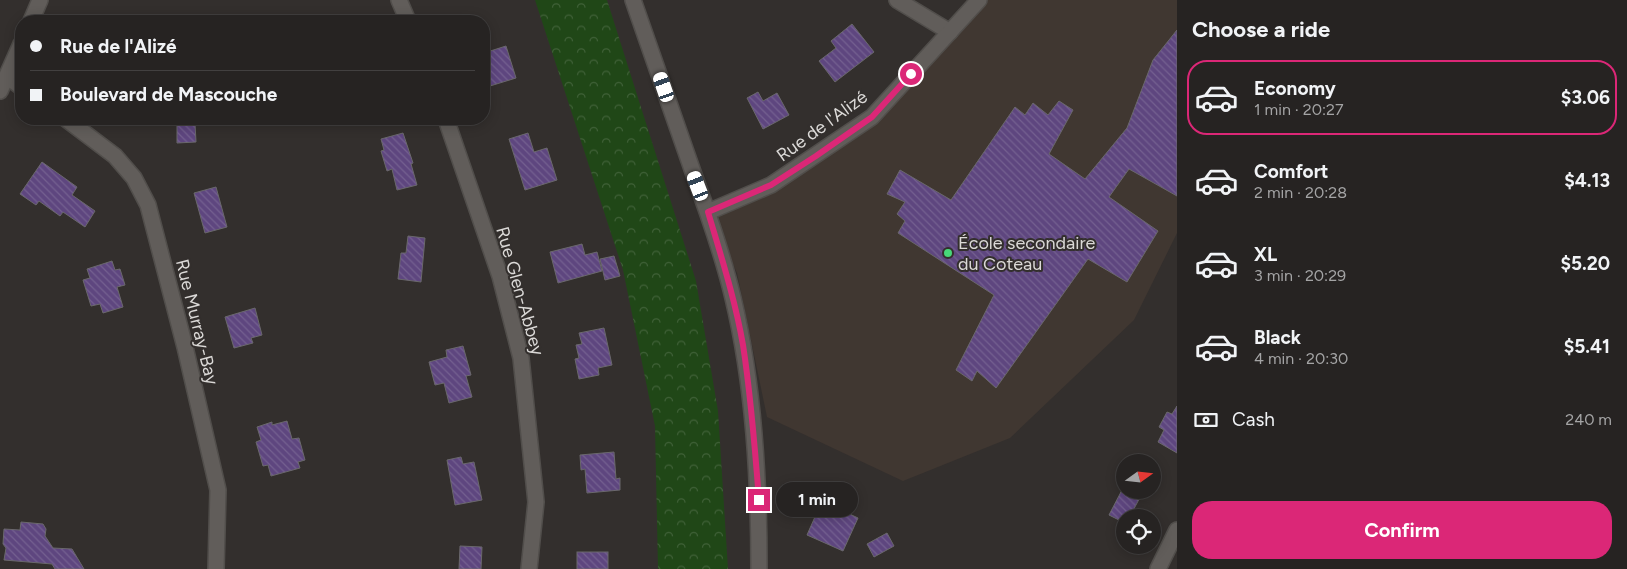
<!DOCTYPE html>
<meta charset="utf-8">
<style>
:root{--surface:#262322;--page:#2e2b2a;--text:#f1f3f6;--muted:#a4a4a5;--line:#424040;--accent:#db2777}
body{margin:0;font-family:Figtree,sans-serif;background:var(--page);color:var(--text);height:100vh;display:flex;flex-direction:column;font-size:19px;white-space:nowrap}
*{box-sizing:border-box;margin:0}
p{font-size:16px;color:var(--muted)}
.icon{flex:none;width:28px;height:28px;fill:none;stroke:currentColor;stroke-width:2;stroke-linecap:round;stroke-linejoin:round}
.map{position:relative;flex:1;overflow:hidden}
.sheet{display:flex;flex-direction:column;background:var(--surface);width:450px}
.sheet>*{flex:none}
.banner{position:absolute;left:15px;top:15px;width:475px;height:110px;border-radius:20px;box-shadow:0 2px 12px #0003,0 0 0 1px var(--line);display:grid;align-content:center;height:110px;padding:0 15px;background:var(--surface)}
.needle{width:32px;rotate:75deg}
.fabs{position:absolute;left:1116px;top:454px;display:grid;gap:10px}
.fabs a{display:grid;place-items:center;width:45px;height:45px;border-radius:50%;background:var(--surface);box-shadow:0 2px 12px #0003,0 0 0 1px var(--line);font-size:25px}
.end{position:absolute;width:22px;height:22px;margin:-11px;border:6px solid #db2777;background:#fff;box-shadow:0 0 0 2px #fff}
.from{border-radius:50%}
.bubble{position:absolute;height:35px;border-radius:18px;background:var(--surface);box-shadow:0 2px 12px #0003,0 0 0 1px var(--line);font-size:16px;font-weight:700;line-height:35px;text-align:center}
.car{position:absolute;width:15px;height:30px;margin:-15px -8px;border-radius:6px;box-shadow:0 0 4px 1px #0007;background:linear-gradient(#fff 24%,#345 0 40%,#fff 0 76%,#345 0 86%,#fff 0)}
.banner b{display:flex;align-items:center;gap:18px;height:48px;font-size:19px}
.banner b+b{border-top:1px solid var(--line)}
.banner i{width:12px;height:12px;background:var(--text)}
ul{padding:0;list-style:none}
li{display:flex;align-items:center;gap:15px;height:75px;margin:0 10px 8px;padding:0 5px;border:2px solid transparent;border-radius:20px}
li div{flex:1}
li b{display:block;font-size:19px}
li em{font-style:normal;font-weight:700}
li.active{border-color:var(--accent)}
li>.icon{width:45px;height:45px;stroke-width:1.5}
h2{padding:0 15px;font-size:22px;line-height:60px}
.pay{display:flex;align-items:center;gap:12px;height:55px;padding:0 15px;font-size:19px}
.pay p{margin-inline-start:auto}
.primary-button{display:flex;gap:10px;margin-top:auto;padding:10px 15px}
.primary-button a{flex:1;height:58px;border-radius:20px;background:var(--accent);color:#fff;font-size:20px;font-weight:700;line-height:58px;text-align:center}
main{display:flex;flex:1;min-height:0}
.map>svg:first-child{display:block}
.built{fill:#403731}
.forest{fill:url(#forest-crowns)}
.building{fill:url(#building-back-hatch);stroke:#6a686c}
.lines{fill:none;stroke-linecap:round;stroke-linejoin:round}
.minor-casing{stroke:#514e4b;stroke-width:18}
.minor{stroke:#615d5a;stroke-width:15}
.route{stroke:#db2777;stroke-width:6}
.poi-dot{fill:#47d779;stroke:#332f2d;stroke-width:2}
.labels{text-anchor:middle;stroke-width:4;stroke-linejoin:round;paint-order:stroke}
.street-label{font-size:18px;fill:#dbd9d7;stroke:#332f2d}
.poi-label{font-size:18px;fill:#dbd9d7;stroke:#332f2d;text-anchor:start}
</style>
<main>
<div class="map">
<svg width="1177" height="569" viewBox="0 0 1177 569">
<defs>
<pattern id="forest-crowns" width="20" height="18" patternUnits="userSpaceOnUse" patternTransform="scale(1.25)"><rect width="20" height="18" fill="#204717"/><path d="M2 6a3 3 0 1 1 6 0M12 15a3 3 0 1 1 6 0" fill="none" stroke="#406138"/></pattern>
<pattern id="building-back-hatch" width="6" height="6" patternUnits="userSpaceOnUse" patternTransform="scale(1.25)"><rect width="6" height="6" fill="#5e467f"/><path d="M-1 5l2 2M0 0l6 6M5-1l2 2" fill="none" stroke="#746090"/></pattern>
</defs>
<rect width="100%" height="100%" fill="#332f2d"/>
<path class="built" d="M 979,0 L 1177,0 L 1177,233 L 1134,320 L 1010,438 L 903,481 L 767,417 L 737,273 L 708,212 L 771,185 L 872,117 Z"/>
<path class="forest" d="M 535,0 L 607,0 L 696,281 L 718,411 L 728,569 L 658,569 L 655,426 L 623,270 Z"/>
<g class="building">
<path d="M 852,24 L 874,52 L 835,82 L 819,61 L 836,48 L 831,41 Z"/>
<path d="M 1177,30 L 1177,196 L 1129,169 L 1109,197 L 1158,231 L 1127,282 L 1088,259 L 996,388 L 977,371 L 972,381 L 956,370 L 994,295 L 898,233 L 905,221 L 897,214 L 905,202 L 887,194 L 900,170 L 951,200 L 1015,107 L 1025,115 L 1033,103 L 1048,115 L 1059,101 L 1073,110 L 1049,154 L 1085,179 L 1127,128 L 1153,60 Z"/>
<path d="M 506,46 L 516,78 L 490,86 L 484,65 L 484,53 Z"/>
<path d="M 758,92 L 763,101 L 777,93 L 789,115 L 763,129 L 747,98 Z"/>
<path d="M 195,123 L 196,142 L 177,143 L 177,125 Z"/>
<path d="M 403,133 L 413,163 L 411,164 L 417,185 L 397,190 L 392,169 L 387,171 L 381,151 L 384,150 L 381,139 Z"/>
<path d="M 528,133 L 534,152 L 547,148 L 557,180 L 525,190 L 509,139 Z"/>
<path d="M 42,162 L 77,187 L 72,195 L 95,211 L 85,227 L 63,212 L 60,216 L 39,201 L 36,205 L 20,194 Z"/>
<path d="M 216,187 L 227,227 L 205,233 L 194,193 Z"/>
<path d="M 408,236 L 425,238 L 421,282 L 398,279 L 401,253 L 406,253 Z"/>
<path d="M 582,244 L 585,255 L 597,252 L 602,271 L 558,283 L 550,252 Z"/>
<path d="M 614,256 L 620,276 L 605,280 L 600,259 Z"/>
<path d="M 112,261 L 115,270 L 120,269 L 125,285 L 117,287 L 123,307 L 103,313 L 100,304 L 91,306 L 83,280 L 90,278 L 87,269 Z"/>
<path d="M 255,308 L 262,335 L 251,338 L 253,343 L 234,348 L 225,317 Z"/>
<path d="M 604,328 L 612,365 L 598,368 L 599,375 L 579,379 L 575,359 L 579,358 L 576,345 L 582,344 L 579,333 Z"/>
<path d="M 463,346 L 471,375 L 466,376 L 472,397 L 449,403 L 444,383 L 435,385 L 429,362 L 447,357 L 446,350 Z"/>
<path d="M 1177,406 L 1177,453 L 1158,442 L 1164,430 L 1159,427 L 1167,412 L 1172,414 Z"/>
<path d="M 287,421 L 292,439 L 299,438 L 305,460 L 298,462 L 300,468 L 271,476 L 268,465 L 263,466 L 256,442 L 261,440 L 257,427 L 272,422 L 272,425 Z"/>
<path d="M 614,452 L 616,479 L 620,478 L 620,490 L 587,493 L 585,469 L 581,470 L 580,455 Z"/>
<path d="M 461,457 L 463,464 L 474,462 L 482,500 L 455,505 L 447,460 Z"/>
<path d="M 1122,490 L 1144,490 L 1129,518 L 1125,518 L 1125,523 L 1109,515 Z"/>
<path d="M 822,501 L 858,518 L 843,551 L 807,535 Z"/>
<path d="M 21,522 L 43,524 L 46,529 L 45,536 L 53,548 L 72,549 L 84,569 L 55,569 L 52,564 L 4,560 L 6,548 L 3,544 L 4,529 L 20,530 Z"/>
<path d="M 887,533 L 894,546 L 874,557 L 867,544 Z"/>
<path d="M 460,546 L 482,547 L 481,569 L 459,569 Z"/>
<rect x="577" y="552" width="31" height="17"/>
</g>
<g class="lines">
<g class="minor-casing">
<g id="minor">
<path d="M 399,0 L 408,21"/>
<path d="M 633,0 C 653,57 673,115 693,172 C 708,213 723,255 733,298 C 754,386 759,479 759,569"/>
<path d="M 897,0 L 950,32"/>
<path d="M 31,21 L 40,0"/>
<path d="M 8,77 L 21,87"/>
<path d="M 0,91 L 21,44"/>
<path d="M 66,119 L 115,156 L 134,178 L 148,205 L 185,347 L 218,490 L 216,569"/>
<path d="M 446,119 L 500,276 L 521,358 L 536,502 L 529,569"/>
<path d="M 708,212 L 771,185 L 872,117 L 979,0"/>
<path d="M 1158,569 L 1177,530"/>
</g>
</g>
<use href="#minor" class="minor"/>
</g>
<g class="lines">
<path class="route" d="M 759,500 C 755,448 751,396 743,345 C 735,299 721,256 708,212 L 771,185 L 816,156 L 872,117 L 911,74"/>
</g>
<circle class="poi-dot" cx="948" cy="253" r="5"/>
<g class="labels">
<g class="street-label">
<text transform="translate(822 126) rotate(-36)" y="6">Rue de l'Alizé</text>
<text transform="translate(520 291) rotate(74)" y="6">Rue Glen-Abbey</text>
<text transform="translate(197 322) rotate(76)" y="6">Rue Murray-Bay</text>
</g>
<g class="poi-label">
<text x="958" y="249">École secondaire<tspan x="958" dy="21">du Coteau</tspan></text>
</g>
</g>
</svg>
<div class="fabs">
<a><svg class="needle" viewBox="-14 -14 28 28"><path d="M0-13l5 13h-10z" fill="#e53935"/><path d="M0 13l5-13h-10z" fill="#a4a4a5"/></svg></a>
<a><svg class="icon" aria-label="locate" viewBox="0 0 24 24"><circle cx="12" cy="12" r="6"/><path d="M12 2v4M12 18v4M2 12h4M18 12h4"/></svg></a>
</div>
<i class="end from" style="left:911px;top:74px"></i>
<i class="end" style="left:759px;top:500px"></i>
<div class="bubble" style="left:776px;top:482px;width:82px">1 min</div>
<i class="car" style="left:664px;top:87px;rotate:341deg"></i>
<i class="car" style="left:698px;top:186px;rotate:339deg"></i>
<div class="banner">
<b><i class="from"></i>Rue de l'Alizé</b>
<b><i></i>Boulevard de Mascouche</b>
</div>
</div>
<section class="sheet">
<h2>Choose a ride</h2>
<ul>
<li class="active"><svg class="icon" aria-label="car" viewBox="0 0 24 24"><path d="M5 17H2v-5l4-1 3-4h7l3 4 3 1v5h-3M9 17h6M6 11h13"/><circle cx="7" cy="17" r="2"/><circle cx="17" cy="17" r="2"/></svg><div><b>Economy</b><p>1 min · 20:27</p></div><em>$3.06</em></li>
<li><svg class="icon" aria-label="car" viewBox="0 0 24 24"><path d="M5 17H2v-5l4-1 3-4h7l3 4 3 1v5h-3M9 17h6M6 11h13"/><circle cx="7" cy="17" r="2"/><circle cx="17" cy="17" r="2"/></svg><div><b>Comfort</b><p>2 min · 20:28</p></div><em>$4.13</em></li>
<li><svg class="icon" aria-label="car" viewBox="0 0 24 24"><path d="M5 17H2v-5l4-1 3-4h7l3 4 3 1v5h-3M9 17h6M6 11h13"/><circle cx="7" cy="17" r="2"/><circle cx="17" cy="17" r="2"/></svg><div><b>XL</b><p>3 min · 20:29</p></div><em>$5.20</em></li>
<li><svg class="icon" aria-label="car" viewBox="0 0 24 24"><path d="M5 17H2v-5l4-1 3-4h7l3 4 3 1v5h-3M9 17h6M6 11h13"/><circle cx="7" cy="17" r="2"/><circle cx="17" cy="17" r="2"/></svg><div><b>Black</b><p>4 min · 20:30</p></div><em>$5.41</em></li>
</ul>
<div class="pay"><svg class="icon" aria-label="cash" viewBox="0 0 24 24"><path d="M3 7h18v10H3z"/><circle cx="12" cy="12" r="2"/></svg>Cash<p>240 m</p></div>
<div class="primary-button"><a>Confirm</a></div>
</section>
</main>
